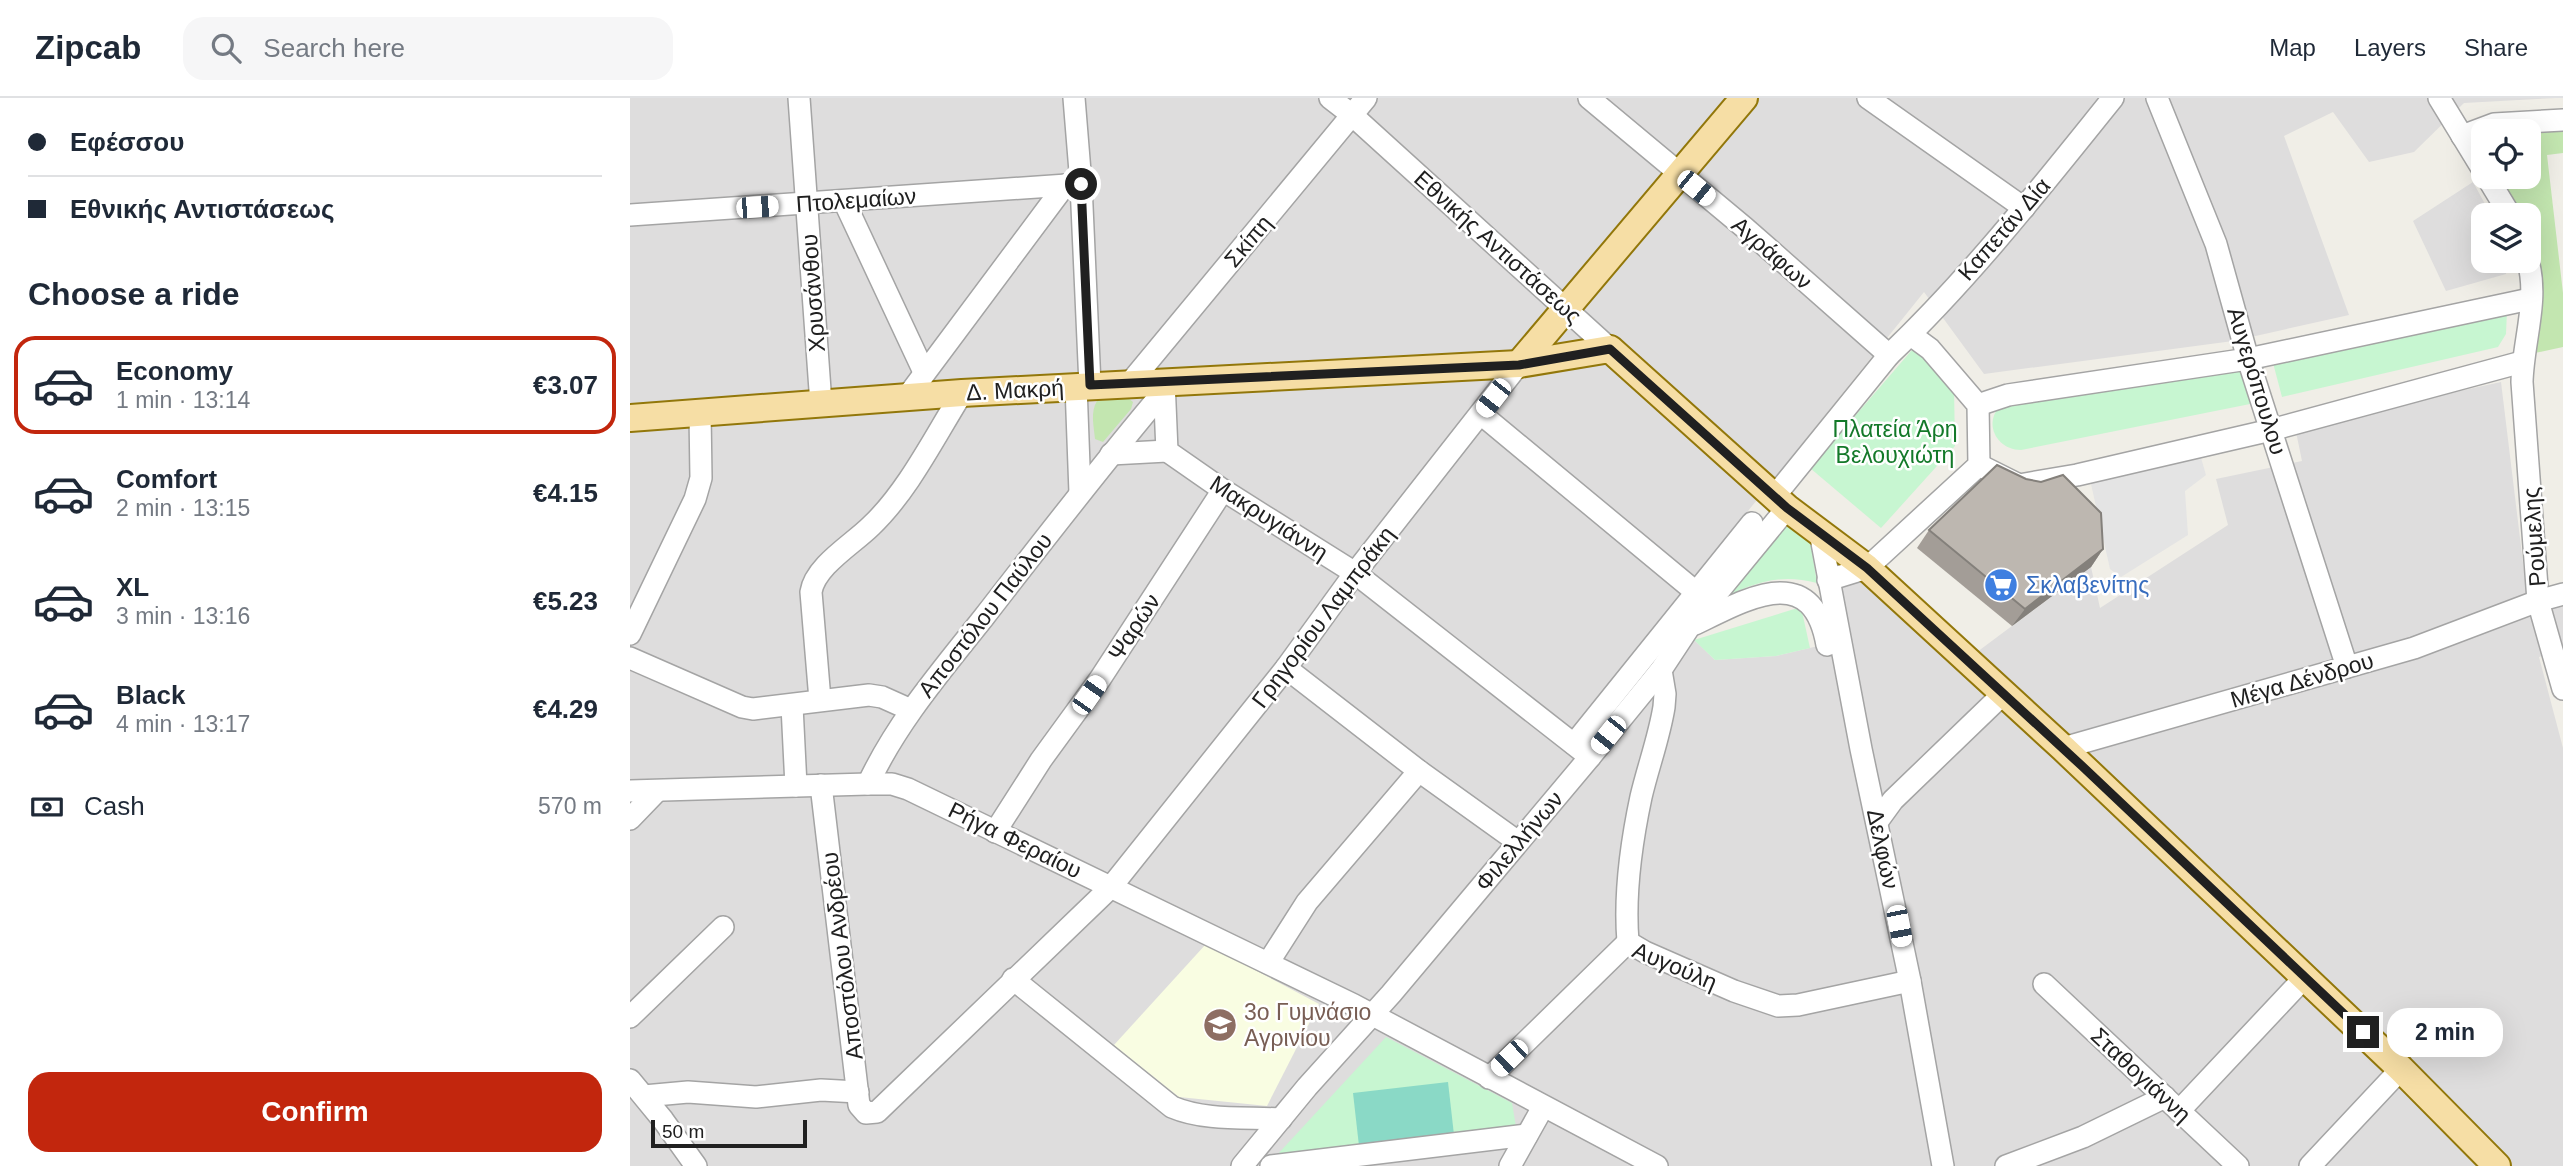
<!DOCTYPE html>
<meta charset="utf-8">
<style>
:root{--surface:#fff;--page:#f6f6f7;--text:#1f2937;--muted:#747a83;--line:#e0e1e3;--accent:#c2260d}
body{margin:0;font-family:Helvetica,sans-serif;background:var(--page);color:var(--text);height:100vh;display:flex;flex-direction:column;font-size:26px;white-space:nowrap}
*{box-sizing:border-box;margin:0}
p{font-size:23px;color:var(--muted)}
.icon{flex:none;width:38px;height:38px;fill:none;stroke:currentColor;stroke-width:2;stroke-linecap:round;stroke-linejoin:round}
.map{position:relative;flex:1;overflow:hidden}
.side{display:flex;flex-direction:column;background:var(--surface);width:630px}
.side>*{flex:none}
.hud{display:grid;align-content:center;height:154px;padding:0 28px;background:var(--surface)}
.controls{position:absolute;left:1841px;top:21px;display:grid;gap:14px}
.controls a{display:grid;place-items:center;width:70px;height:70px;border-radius:14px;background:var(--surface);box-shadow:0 7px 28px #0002;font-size:35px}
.scale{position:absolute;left:21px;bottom:18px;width:156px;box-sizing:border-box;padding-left:7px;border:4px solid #202020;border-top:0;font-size:19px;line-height:24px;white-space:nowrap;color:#202020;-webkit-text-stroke:5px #fff;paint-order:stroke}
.end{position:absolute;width:32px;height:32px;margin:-16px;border:9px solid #202020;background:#fff;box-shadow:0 0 0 4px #fff}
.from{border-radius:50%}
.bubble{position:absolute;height:49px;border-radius:21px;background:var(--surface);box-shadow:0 7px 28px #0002;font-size:23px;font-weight:700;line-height:49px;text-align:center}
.car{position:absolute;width:21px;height:42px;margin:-21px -10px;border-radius:9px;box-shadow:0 0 5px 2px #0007;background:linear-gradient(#fff 24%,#345 0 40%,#fff 0 76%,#345 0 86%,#fff 0)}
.hud b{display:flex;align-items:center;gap:24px;height:66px;font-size:26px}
.hud b+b{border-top:2px solid var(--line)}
.hud i{width:18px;height:18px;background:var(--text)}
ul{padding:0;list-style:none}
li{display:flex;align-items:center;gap:21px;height:98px;margin:0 14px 10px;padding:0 14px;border:4px solid transparent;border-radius:21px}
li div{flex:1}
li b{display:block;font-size:26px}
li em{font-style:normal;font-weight:700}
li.on{border-color:var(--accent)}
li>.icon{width:63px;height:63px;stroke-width:1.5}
h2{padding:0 28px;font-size:32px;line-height:84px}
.pay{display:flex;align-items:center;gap:18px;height:77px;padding:0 28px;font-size:26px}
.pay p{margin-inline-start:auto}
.button{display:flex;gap:14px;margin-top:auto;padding:14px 28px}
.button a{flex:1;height:80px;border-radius:21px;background:var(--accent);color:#fff;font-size:28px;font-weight:700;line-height:80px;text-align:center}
header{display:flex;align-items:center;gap:42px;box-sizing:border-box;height:98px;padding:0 35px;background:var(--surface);border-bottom:2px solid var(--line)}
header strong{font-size:33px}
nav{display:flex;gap:38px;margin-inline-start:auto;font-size:24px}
.search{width:490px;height:63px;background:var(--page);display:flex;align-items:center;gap:18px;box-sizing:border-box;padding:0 24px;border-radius:21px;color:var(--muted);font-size:26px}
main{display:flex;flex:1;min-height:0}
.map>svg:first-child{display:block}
.residential{fill:#dedddd}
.education{fill:#f9fde2}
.grass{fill:#c3e6b0}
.park{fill:#c7f6d1}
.pitch{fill:#8ad9c6}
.parking{fill:#e4e4e4}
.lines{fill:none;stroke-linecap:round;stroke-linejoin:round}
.minor-casing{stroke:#a4a4a4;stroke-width:24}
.major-casing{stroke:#92770a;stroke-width:30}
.minor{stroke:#fff;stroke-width:21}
.major{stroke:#f6dea5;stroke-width:26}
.wall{fill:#a39d97}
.shaded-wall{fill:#84807b}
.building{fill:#bdb7b0;stroke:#84807b;stroke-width:2}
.route{stroke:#202020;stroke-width:9}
.labels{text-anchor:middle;stroke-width:5;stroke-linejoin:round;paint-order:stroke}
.street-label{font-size:23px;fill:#202020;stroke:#fff}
.park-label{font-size:23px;fill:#137929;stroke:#fff}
.shop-label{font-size:23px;fill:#366cbe;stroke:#fff;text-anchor:start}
.education-label{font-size:23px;fill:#785e54;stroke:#fff;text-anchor:start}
</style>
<header>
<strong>Zipcab</strong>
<div class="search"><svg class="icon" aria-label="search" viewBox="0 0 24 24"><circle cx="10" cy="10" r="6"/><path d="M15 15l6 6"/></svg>Search here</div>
<nav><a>Map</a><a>Layers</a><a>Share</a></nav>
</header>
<main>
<section class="side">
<div class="hud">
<b><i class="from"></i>Εφέσσου</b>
<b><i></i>Εθνικής Αντιστάσεως</b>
</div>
<h2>Choose a ride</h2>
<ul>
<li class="on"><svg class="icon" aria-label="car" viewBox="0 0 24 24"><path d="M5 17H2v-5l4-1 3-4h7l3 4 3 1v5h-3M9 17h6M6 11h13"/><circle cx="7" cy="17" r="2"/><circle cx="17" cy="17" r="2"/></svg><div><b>Economy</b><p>1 min · 13:14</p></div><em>€3.07</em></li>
<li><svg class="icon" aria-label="car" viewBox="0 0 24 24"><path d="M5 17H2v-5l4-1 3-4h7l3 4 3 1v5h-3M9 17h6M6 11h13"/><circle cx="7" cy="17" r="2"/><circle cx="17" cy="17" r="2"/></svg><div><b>Comfort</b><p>2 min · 13:15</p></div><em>€4.15</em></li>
<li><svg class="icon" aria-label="car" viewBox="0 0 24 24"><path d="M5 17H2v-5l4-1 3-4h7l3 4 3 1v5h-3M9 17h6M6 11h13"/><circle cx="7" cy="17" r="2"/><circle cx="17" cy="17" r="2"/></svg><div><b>XL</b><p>3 min · 13:16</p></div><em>€5.23</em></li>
<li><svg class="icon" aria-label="car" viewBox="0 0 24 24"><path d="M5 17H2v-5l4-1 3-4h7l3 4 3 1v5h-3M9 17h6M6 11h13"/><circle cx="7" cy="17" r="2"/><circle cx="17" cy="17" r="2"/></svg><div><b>Black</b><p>4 min · 13:17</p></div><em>€4.29</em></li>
</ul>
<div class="pay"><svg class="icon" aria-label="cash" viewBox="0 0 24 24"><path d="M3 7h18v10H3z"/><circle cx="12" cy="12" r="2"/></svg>Cash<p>570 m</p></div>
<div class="button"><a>Confirm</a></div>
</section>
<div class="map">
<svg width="1933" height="1068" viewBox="0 0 1933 1068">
<rect width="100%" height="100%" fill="#f0eee7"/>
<g class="residential">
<path d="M 0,0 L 1926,0 L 1834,5 L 1784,54 L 1739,64 L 1703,14 L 1654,38 L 1719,217 L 1603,243 L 1354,276 L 1294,194 L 1036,515 L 1085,562 L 1146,558 L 1222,540 L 1210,486 L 1238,479 L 1335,563 L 1461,469 L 1470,510 L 1598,427 L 1586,381 L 1672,363 L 1665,329 L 1871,284 L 1899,514 L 1933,505 L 1933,551 L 1909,559 L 1933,650 L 1933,1068 L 0,1068 Z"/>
<path d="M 1843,84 L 1861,117 L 1853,117 L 1853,163 L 1878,163 L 1876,176 L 1816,193 L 1783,123 Z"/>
</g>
<path class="education" d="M 576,846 L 689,906 L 637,1008 L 549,999 L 484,947 Z"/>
<g class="grass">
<path d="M 1933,28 L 1933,55 L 1917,57 L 1933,195 L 1933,249 L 1905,255 C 1908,233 1914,210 1911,188 C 1908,164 1899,142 1899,117 L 1891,117 L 1871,79 L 1899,79 L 1899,33 Z"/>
<path d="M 498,300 L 503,304 L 501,311 L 473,344 L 465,341 C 464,329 460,314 467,303 Z"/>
</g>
<g class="park">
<path d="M 1877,212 L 1876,236 L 1868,249 L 1652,299 L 1643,265 Z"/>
<path d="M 1286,250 L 1324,289 L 1325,348 L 1251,430 L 1180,370 L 1282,252 Z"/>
<path d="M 1610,270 L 1620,306 L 1391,352 C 1367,352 1353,326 1370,308 Z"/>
<path d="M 1156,422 L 1180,442 L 1187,485 C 1146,474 1121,487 1085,503 Z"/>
<path d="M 1171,509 L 1180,550 L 1146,558 L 1085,562 L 1064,542 Z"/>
<path d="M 756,939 L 882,1005 L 886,1029 L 646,1058 Z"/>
</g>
<path class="pitch" d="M 818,984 L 824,1037 L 729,1048 L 723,995 Z"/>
<path class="parking" d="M 1567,346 L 1576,377 L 1555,393 L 1558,437 L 1491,479 L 1480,471 L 1457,368 Z"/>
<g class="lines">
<g class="minor-casing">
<g id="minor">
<path d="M 169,0 L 191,306"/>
<path d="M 444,0 L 451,86 L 460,287"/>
<path d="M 700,0 L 722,17 L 980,251"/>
<path d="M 959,0 L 1115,130 L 1259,257"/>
<path d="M 1238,0 L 1394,110"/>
<path d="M 1527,0 L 1586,146 L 1618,261 L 1717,569"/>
<path d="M 1809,0 L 1853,72"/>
<path d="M 1832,38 L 1864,26 L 1933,22"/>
<path d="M 1857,79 L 1880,117"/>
<path d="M 214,103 L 294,274"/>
<path d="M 0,117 L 451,86"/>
<path d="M 1898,163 C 1909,202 1893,244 1892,284 L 1908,503 L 1933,591"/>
<path d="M 534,283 L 537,353 L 593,392 L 725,475 L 960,659"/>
<path d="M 500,285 L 736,0"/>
<path d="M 446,288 L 450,395"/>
<path d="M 277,299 L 435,87"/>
<path d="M 1348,307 L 1378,297 L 1618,261 L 1900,201"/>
<path d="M 851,316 L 1067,495"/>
<path d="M 481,356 L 537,353"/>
<path d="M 1349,367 L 1389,387 L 1447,377 L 1641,332 L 1892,264"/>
<path d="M 1144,399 L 1259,257 C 1341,179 1412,88 1483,0"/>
<path d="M 1190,434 L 1231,651 L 1280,883 L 1313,1068"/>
<path d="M 1198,482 L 1237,470 L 1349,367 L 1348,307 L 1300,251 L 1281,237"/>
<path d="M 1065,526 C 1117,501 1182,462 1197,547"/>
<path d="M 0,536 L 65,401 L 71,380 L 70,315"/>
<path d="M 0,560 L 112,609 L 123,611 L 239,597 L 252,599 L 281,612"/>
<path d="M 656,570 L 789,673 L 888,744"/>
<path d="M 190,602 L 181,494 C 185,468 223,446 241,428 C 278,393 305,338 332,295"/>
<path d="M 162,608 L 166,688"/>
<path d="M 944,646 L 1122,425"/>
<path d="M 1433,650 L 1784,550 L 1908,503 L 1933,496"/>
<path d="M 238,686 C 267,624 312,572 354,519 C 413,443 472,366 534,293"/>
<path d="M 191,687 L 229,1007 L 236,1015 L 247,1014 L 481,789 L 656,570 L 725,475 L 889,266"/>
<path d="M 0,693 L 238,686 L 262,686 L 278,691 L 724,907 L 1027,1068"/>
<path d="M 0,721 L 27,693"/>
<path d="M 1247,724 L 1263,702 L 1373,596"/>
<path d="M 365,734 L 411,662 L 470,581 L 593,392"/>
<path d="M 998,844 C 994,796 1001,746 1011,699 C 1018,669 1029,640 1034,609 L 1035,596 L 1031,572"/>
<path d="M 638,865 L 677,804 L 789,673"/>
<path d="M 383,881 L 542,1009 C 575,1023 615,1019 651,1021"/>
<path d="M 1414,886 L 1608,1068"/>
<path d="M 0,919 L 93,829"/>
<path d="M 859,980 L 998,844 L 1015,854 L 1104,893 L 1148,908 L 1168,907 L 1280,883"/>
<path d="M 0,982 L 33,1022 L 66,1068"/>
<path d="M 14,998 L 58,994 L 126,999 L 191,992 L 228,994"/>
<path d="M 1549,1013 L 1675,879"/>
<path d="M 612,1068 L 677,989 L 761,896 L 960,659 L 1031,572 L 1060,528 L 1157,410"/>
<path d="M 641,1068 L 897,1037"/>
<path d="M 880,1068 L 913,1009"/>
<path d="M 1376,1068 L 1453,1039 L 1535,999"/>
<path d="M 1680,1068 L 1771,971"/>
</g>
</g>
<g class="major-casing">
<g id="major">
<path d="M 889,266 L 1114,0"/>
<path d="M 0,320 L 332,295 L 889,266 L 980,251 L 1157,410 L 1237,470 L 1433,650 L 1771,971 L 1867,1068"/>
</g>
</g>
<use href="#minor" class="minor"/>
<use href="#major" class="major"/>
</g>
<path class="wall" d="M 1299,432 L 1473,451 L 1461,469 L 1382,528 L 1287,450 Z"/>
<path class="shaded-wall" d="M 1473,451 L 1461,469 L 1382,528 L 1395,511 Z"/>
<path class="building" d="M 1367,367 L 1396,381 L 1411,384 L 1433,377 L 1471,415 L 1473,451 L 1395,511 L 1299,432 Z"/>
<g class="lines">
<path class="route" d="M 451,86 L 460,287 L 889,267 L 980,251 L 1157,410 L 1237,470 L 1452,668 L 1733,934"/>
</g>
<defs>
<g id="supermarket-disc" transform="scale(1.75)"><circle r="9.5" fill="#3f7fe0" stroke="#fff"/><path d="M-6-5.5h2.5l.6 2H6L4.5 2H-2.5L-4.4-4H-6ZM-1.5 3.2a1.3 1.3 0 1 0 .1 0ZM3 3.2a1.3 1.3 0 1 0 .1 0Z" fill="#fff"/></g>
<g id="school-disc" transform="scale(1.75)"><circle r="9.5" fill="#8d6e63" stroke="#fff"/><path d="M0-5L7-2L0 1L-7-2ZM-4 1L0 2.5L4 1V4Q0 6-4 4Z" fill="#fff"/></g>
</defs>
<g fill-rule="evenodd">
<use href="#supermarket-disc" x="1371" y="487"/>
<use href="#school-disc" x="590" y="927"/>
</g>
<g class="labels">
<g class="street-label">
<text transform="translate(226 102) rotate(-4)" y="8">Πτολεμαίων</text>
<text transform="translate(1374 131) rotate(-49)" y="8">Καπετάν Δία</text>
<text transform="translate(618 143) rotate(-50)" y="8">Σκίπη</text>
<text transform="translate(868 149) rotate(42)" y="8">Εθνικής Αντιστάσεως</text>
<text transform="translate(1142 155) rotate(41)" y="8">Αγράφων</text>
<text transform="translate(183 195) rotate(-94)" y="8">Χρυσάνθου</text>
<text transform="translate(1627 283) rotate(73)" y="8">Αυγερόπουλου</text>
<text transform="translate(385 292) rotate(-3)" y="8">Δ. Μακρή</text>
<text transform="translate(639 420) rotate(33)" y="8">Μακρυγιάννη</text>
<text transform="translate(1904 439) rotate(-94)" y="8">Ρούμελης</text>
<text transform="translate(355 517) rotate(-52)" y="8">Αποστόλου Παύλου</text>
<text transform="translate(693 519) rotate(-53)" y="8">Γρηγορίου Λαμπράκη</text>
<text transform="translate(504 529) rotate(-57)" y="8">Ψαρών</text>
<text transform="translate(1672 582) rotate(-16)" y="8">Μέγα Δένδρου</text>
<text transform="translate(385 742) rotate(26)" y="8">Ρήγα Φεραίου</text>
<text transform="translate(889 743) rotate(-50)" y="8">Φιλελλήνων</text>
<text transform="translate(1253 751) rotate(78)" y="8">Δελφών</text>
<text transform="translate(212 858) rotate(-97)" y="8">Αποστόλου Ανδρέου</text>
<text transform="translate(1045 868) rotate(23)" y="8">Αυγούλη</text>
<text transform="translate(1511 977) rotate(43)" y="8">Σταθογιάννη</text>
</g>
<g class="park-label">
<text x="1265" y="339">Πλατεία Άρη<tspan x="1265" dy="26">Βελουχιώτη</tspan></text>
</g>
<g class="shop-label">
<text x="1396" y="495">Σκλαβενίτης</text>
</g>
<g class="education-label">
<text x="614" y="922">3ο Γυμνάσιο<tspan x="614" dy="26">Αγρινίου</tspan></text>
</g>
</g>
</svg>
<div class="controls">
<a><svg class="icon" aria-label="locate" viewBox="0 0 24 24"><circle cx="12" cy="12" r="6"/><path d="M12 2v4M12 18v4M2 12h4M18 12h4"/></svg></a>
<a><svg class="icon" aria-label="layers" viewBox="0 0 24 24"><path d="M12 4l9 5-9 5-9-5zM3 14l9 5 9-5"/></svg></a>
</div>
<div class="scale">50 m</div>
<i class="end from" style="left:451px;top:86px"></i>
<i class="end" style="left:1733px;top:934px"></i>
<div class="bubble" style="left:1757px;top:910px;width:116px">2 min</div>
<i class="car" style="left:1066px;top:90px;rotate:129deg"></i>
<i class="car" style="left:127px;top:109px;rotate:86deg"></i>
<i class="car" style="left:863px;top:300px;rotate:218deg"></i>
<i class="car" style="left:459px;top:597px;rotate:35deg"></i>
<i class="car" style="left:978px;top:637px;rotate:219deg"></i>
<i class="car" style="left:1269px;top:828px;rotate:169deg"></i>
<i class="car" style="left:879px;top:960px;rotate:226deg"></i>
</div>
</main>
